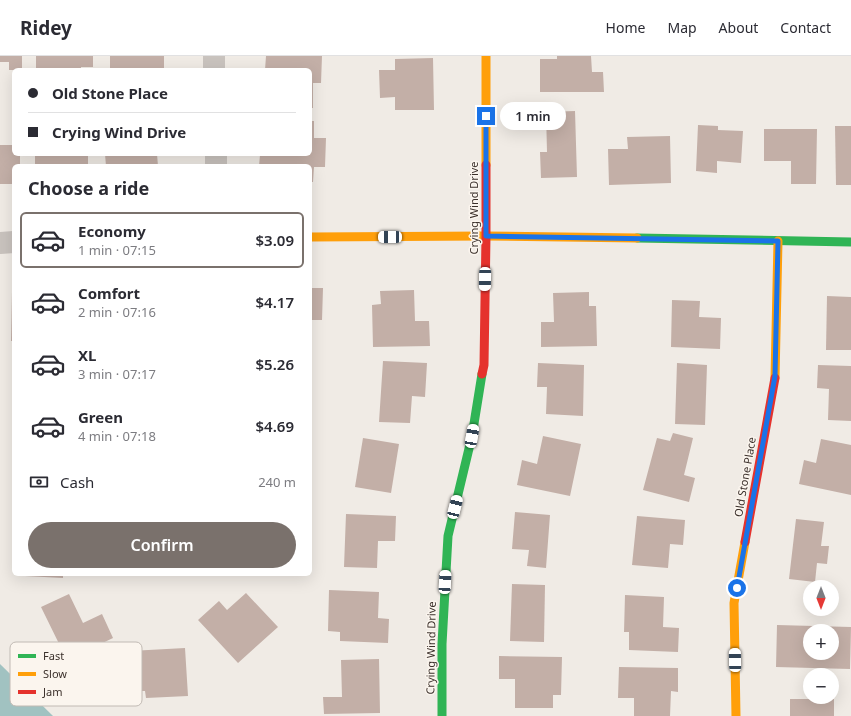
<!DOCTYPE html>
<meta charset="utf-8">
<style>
:root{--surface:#fff;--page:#f7f7f7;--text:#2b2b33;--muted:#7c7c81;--line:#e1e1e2;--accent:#7a716c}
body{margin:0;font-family:"Noto Sans",sans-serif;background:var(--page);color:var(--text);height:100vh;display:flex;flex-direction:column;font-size:15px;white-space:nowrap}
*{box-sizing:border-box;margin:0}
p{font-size:13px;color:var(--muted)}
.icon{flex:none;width:22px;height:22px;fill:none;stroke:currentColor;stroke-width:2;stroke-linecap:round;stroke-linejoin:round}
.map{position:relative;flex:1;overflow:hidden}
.side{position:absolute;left:12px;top:108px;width:300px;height:412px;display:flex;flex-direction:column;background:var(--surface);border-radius:6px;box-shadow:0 4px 16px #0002}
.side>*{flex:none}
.hud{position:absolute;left:12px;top:12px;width:300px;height:88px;border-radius:6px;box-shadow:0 4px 16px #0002;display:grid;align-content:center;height:88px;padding:0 16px;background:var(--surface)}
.needle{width:26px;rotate:180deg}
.fabs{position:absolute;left:803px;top:524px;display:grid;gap:8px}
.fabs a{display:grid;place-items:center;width:36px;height:36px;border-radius:50%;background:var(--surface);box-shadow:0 4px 16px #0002;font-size:20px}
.end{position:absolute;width:18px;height:18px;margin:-9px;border:5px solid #1a73e8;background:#fff;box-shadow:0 0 0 2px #fff}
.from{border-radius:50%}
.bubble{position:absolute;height:28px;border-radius:14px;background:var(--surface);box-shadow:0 4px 16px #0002;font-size:13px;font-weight:600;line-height:28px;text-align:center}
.car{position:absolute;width:12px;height:24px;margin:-12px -6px;border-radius:5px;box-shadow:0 0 3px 1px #0007;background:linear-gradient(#fff 24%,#345 0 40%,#fff 0 76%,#345 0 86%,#fff 0)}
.hud b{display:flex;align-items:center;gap:14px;height:38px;font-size:15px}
.hud b+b{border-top:1px solid var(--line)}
.hud i{width:10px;height:10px;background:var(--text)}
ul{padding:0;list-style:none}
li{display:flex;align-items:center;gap:12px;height:56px;margin:0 8px 6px;padding:0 8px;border:2px solid transparent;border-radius:6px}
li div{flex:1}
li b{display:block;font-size:15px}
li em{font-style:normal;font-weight:600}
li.current{border-color:var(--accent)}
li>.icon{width:36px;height:36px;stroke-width:1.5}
h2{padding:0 16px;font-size:18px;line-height:48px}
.pay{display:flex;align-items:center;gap:10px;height:44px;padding:0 16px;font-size:15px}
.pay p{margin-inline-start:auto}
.primary-button{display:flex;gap:8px;margin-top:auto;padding:8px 16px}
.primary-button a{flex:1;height:46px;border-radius:24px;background:var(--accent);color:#fff;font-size:16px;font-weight:600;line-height:46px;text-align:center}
header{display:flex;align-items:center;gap:24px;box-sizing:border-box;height:56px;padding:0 20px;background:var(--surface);border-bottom:1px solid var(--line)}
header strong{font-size:19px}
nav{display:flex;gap:22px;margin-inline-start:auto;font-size:14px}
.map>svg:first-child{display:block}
.water{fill:#a1c2c1}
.building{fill:#c3afa7;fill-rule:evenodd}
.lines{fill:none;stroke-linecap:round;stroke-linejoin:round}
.street{stroke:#c9c3be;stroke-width:22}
.fast{stroke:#30b455;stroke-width:9}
.slow{stroke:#ff9f0a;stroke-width:9}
.jam{stroke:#e5322d;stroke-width:9}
.route{stroke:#1a73e8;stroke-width:5}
.labels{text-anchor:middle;stroke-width:3;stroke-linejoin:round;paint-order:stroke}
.street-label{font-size:11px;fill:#3b302b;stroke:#fbf5ee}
.key{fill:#fbf5ee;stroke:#c1bab4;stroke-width:1}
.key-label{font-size:11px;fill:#3b302b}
</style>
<header>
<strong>Ridey</strong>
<nav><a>Home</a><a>Map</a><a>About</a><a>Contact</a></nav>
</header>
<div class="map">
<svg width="851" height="660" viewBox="0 0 851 660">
<rect width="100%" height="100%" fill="#f0ebe5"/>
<path class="water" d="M 0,608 L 53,660 L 0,660 Z"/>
<g class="building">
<path d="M 0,0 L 22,0 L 22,14 L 9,14 L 9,6 L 0,6 Z"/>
<path d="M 36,0 L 93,0 L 93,11 L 81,11 L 81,14 L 36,14 Z"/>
<rect x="110" y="0" width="54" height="14"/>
<path d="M 266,0 L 322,0 L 321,27 L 313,27 L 313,52 L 310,52 L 310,14 L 265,14 Z"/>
<path d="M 557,0 L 591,0 L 592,16 L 603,16 L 604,36 L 540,36 L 540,3 L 557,3 Z"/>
<path d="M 433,2 L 434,54 L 395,54 L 395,41 L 380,42 L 379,14 L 395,14 L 395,3 Z"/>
<path d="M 575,55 L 577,121 L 541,122 L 540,96 L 547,96 L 546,56 Z"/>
<path d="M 310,65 L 314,65 L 314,82 L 326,82 L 325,111 L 314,111 L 313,126 L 310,126 L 310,110 L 259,110 L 260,99 L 276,100 L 276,98 L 310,98 Z"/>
<path d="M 698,69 L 718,70 L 718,74 L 743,75 L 741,107 L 717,105 L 717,117 L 696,115 Z"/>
<path d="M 835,70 L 851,70 L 851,129 L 836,129 Z"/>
<path d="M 764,73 L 817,73 L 816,128 L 791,128 L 791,105 L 764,105 Z"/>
<path d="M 670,80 L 671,127 L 609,129 L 608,93 L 628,93 L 627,81 Z"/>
<path d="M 0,89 L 14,89 L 14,98 L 20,98 L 20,110 L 14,110 L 14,128 L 0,128 Z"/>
<rect x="35" y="98" width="53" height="12"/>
<path d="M 105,98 L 157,98 L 158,110 L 106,110 Z"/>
<path d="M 310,232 L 323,232 L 322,264 L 312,264 L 312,291 L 310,291 Z"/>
<path d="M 414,234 L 415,265 L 429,265 L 430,290 L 373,291 L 372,249 L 381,248 L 380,235 Z"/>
<path d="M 12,236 L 14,236 L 14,285 L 11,285 Z"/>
<path d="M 589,236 L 589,250 L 596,250 L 597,290 L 541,291 L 541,266 L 554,266 L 553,237 Z"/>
<path d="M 827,240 L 851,241 L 851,294 L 826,294 Z"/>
<path d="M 672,244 L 700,245 L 699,261 L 721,262 L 720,293 L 671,291 Z"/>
<path d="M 383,305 L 427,307 L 425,341 L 412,340 L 410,367 L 379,366 Z"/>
<path d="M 538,307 L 584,309 L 583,360 L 546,358 L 547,331 L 537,331 Z"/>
<path d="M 677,307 L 707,309 L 705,369 L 675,368 Z"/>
<path d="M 818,309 L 851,310 L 851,365 L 828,364 L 829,333 L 817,332 Z"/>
<path d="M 673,377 L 693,382 L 684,419 L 695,422 L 689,446 L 643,434 L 657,382 L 670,385 Z"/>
<path d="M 543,380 L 581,388 L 570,440 L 517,429 L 522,404 L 537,408 Z"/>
<path d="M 363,382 L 399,388 L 391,437 L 355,431 Z"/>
<path d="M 821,383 L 851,389 L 851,439 L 799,428 L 804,404 L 816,407 Z"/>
<path d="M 515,456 L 550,459 L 546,512 L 527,510 L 529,494 L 512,493 Z"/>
<path d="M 346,458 L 396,460 L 395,485 L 378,485 L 377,512 L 344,511 Z"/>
<path d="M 637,460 L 685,464 L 683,489 L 670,488 L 668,512 L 632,509 Z"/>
<path d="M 796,463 L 824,466 L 821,490 L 829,490 L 827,508 L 817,507 L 815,526 L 789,523 Z"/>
<path d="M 25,518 L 63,518 L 63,522 L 25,520 Z"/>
<path d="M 512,528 L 545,529 L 544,586 L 510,585 Z"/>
<path d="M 329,534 L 379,536 L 378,562 L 389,563 L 388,587 L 340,585 L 340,576 L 328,575 Z"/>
<path d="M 246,537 L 278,571 L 238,607 L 198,564 L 219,545 L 227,554 Z"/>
<path d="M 69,538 L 83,567 L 102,558 L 113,582 L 67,604 L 41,551 Z"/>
<path d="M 625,539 L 664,541 L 663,571 L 679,572 L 678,596 L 629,594 L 629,576 L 624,576 Z"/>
<path d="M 777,569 L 851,571 L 850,613 L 776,611 ZM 810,575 L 832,575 L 832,597 L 810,597 Z"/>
<path d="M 185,592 L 188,640 L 146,642 L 145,635 L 132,635 L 130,595 Z"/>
<path d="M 499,600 L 562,601 L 561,639 L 553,639 L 553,652 L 515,652 L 515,623 L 499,623 Z"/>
<path d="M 379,603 L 380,657 L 324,658 L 323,641 L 342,641 L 341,604 Z"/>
<path d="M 619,611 L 678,612 L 678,636 L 671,635 L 670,660 L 634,660 L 634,642 L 618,642 Z"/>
<rect x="790" y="643" width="44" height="17"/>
</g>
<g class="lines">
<g class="street">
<path d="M 214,0 L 214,14"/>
<path d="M 216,98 L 216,110"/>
<path d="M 0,187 L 14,186"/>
</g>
<g class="fast">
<path d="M 637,182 L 851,186"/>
<path d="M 442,660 L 442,588 L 448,480 L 472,380 L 482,318"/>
</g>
<g class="slow">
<path d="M 486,0 L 486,109"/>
<path d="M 310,181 L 486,180 L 637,182"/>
<path d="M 775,322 L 778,185"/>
<path d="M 736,660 L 734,547 L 745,486"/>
</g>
<g class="jam">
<path d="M 482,318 L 484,309 L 486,180 L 486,109"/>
<path d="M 745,486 L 775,322"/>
</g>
</g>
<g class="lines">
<path class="route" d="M 486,60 L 486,180 L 778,185 L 775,320 L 737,532"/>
</g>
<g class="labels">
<g class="street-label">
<text transform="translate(474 152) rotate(-90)" y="4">Crying Wind Drive</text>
<text transform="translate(745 421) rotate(-80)" y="4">Old Stone Place</text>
<text transform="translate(431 592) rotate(-89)" y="4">Crying Wind Drive</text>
</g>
</g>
<rect x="10" y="586" width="132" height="64" rx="6" class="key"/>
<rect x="18" y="598" width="18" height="4" fill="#30b455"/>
<rect x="18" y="616" width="18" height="4" fill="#ff9f0a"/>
<rect x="18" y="634" width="18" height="4" fill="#e5322d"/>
<g class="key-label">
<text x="43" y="604">Fast</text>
<text x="43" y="622">Slow</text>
<text x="43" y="640">Jam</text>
</g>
</svg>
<div class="fabs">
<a><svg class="needle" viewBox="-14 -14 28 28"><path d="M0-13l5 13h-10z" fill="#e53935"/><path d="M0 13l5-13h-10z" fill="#7c7c81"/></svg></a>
<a>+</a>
<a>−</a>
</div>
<i class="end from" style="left:737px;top:532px"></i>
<i class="end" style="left:486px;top:60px"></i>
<div class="bubble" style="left:500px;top:46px;width:66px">1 min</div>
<i class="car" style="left:390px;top:181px;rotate:270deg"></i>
<i class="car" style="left:485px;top:223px;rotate:181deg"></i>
<i class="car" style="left:472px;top:380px;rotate:10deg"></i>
<i class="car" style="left:455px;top:451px;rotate:14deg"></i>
<i class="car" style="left:445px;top:526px;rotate:3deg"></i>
<i class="car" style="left:735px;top:604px;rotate:359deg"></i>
<div class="hud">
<b><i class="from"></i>Old Stone Place</b>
<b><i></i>Crying Wind Drive</b>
</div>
<section class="side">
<h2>Choose a ride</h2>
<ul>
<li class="current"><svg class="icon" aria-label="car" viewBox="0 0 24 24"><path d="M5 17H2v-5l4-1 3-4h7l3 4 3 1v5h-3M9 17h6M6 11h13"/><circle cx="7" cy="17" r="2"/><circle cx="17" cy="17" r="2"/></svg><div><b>Economy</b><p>1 min · 07:15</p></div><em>$3.09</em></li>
<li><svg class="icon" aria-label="car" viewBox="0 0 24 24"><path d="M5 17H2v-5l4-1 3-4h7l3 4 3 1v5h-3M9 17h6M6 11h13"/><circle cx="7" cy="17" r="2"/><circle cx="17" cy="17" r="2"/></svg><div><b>Comfort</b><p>2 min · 07:16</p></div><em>$4.17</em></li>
<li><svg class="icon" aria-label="car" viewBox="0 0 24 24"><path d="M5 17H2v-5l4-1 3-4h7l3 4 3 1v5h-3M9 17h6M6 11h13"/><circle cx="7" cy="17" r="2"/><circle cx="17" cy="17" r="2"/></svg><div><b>XL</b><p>3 min · 07:17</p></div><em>$5.26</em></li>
<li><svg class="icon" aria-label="car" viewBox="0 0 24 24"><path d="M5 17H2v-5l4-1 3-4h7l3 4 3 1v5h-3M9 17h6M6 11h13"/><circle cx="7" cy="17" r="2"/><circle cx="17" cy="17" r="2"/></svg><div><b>Green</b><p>4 min · 07:18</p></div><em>$4.69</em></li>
</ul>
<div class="pay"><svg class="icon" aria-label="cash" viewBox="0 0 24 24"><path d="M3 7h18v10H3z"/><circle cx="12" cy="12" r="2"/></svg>Cash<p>240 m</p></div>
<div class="primary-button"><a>Confirm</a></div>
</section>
</div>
